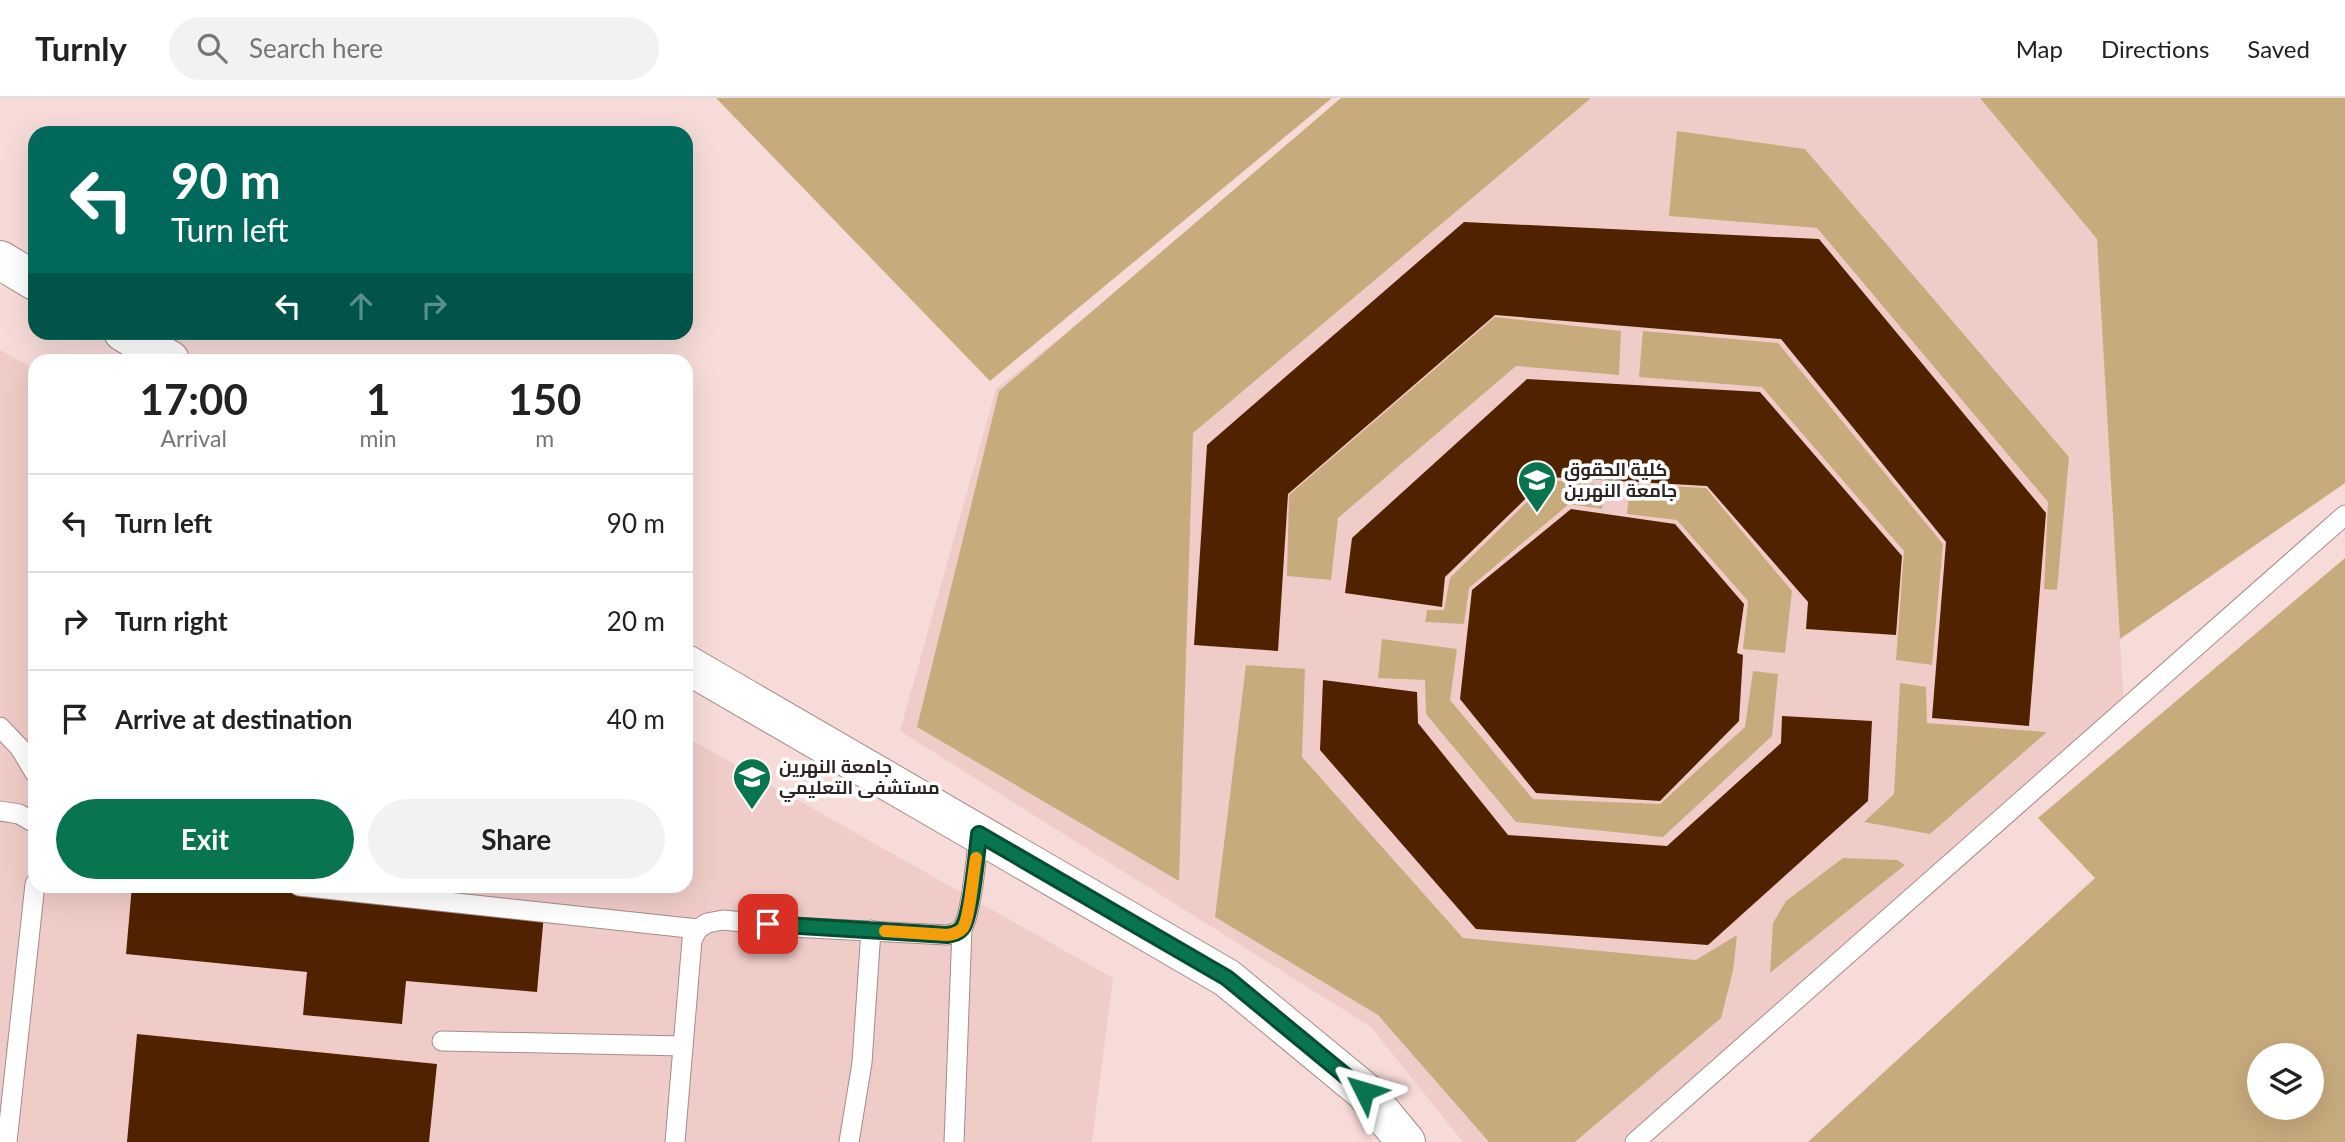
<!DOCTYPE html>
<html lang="en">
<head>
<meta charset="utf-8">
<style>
	body { margin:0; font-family:Lato,Cairo,sans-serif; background:#f2f2f2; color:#222; height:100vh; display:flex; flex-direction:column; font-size:26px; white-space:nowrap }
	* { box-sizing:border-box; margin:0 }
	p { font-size:23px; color:#767676 }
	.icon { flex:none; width:38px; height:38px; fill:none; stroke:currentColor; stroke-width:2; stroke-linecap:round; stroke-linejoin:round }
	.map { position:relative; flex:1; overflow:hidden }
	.details { position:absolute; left:28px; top:256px; width:665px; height:539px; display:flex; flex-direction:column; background:#fff; border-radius:21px; box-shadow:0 7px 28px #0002 }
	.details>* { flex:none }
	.top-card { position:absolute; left:28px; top:28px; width:665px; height:214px; border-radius:21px; box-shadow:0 7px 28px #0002; background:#00695c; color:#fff; overflow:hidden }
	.controls { position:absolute; left:2247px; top:945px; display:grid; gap:14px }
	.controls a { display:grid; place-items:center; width:77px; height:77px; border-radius:50%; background:#fff; box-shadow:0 7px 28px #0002; font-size:35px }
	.pin { position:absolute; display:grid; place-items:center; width:60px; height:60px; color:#fff; margin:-30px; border-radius:14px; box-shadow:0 4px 10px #0006 }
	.me { position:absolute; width:77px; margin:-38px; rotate:310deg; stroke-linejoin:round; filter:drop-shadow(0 0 5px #0008) }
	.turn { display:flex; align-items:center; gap:24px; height:147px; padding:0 28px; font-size:32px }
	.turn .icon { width:91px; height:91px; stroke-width:2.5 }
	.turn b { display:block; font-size:49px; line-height:60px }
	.lanes { display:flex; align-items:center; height:66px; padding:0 28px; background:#0003; justify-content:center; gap:35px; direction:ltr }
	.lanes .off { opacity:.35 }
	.eta { display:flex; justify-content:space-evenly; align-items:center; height:119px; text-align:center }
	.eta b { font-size:42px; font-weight:700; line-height:49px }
	.cta { display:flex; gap:14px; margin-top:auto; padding:14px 28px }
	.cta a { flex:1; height:80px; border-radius:42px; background:#08754e; color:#fff; font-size:28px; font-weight:700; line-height:80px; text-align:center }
	.cta a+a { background:#f2f2f2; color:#222 }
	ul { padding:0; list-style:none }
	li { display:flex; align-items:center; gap:21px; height:98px; padding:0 28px; border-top:2px solid #e0e0e0 }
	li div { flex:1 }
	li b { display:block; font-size:26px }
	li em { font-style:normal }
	header { display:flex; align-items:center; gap:42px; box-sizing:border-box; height:98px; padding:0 35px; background:#fff; border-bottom:2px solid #e0e0e0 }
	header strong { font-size:33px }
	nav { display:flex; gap:38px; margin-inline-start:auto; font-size:24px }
	.search { width:490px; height:63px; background:#f2f2f2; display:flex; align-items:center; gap:18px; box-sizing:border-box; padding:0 24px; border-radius:38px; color:#767676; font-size:26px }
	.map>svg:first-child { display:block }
	.built { fill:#f0ccc8 }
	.green { fill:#c8ab7d; fill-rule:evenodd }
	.building { fill:#512200 }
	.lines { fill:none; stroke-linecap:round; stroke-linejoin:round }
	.service-casing { stroke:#a58b89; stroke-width:21 }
	.minor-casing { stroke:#a58b89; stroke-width:40 }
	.service { stroke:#fff; stroke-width:19 }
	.minor { stroke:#fff; stroke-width:38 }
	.route-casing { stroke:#054c33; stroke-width:18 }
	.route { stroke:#08754e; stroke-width:12 }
	.slow { stroke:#f59e0b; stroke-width:12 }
	.labels { text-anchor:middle; stroke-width:7; stroke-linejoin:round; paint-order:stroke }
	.poi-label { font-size:18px; font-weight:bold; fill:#2e2423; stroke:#fff; text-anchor:start }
</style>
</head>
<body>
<header>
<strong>Turnly</strong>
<div class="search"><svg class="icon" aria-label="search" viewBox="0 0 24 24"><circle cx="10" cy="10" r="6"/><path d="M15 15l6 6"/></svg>Search here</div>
<nav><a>Map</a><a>Directions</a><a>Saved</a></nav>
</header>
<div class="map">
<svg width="2345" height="1044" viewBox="0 0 2345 1044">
	<rect width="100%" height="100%" fill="#f7dbd8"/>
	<g class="built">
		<path d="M1357 0H2090L2124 612 1635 1044H1463L1371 929 900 633 996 291Z"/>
		<path d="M0 252 35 271V788H686V639L1113 880 1092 1044H0Z"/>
	</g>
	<g class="green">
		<path d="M716 0H1332L990 283Z"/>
		<path d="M1341 0H1591L1193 335 1179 783 917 629 999 293Z"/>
		<path d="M1980 0H2345V385L2120 541 2097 141Z"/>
		<path d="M1677 33 1805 51 2069 359 2057 492 2044 491 2048 404 1817 130 1669 118Z"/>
		<path d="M1495 219 1621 233 1619 277 1516 268 1338 420 1331 482 1287 478 1289 397Z"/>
		<path d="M1643 233 1778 245 1943 446 1932 567 1896 562 1904 453 1762 289 1639 279Z"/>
		<path d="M1549 382 1606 387 1602 411 1569 406 1469 490 1464 526 1425 524 1427 512H1444L1450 480Z"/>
		<path d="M1630 386 1706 390 1792 493 1785 555 1743 551 1748 503 1677 422 1627 416Z"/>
		<path d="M2345 460V1044H1808L2095 780 2038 720ZM2259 957H2312V1010H2259Z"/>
		<path d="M1382 541 1457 551 1450 602 1533 701 1660 706 1745 629 1753 573 1778 576 1772 638 1663 739 1516 724 1426 616 1425 582 1378 580Z"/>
		<path d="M1246 567 1305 571 1302 659 1463 840 1696 862 1737 837 1733 873 1721 920 1575 1044H1489L1378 917 1215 819Z"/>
		<path d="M1900 585 1926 589 1927 625 2047 634 1930 736 1864 724 1894 696Z"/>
		<path d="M1843 760 1897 762 1905 767 1770 875 1773 825 1786 803Z"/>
	</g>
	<g class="building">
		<path d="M1464 124 1819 141 2046 415 2029 628 1932 620 1946 444 1781 241 1495 217 1288 396 1278 553 1194 547 1207 347Z"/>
		<path d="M1527 281 1760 294 1902 458 1896 537 1806 531 1808 504 1707 388 1548 379 1445 479 1442 509 1345 495 1352 440Z"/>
		<path d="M1571 411 1675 426 1744 506 1737 555 1743 557 1739 623 1660 703 1536 695 1460 601 1472 492Z"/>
		<path d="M1323 582 1417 594 1418 625 1508 737 1667 748 1781 645 1782 618 1872 623 1868 703 1708 847 1476 831 1320 652Z"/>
		<path d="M132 788H235L544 816 537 894 406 883 402 926 303 917 307 874 126 856Z"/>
		<path d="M137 936 437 966 429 1044H127Z"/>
	</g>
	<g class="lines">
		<defs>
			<g id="service">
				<path d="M0 629 20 650 35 675"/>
				<path d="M0 713 19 716 35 725"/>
				<path d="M299 788 698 831"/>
				<path d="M442 943 683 948"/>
				<path d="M7 1044 35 786"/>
				<path d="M675 1044 692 842 698 831 707 825 723 822 791 829 947 837C953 836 958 835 962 830 971 819 977 754 979 736"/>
				<path d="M849 1044 862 965 871 832"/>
				<path d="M954 1044 962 831"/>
				<path d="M1635 1044 2345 417"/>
			</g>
			<g id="minor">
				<path d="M0 162 35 183"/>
				<path d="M123 234 170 262"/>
				<path d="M686 566 1227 880 1364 993 1406 1044"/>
			</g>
		</defs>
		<use href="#service" class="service-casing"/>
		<use href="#minor" class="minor-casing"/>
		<use href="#service" class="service"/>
		<use href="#minor" class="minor"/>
	</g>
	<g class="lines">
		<defs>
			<path id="route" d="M768 826 947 837C953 836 958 835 962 830 971 819 977 754 979 736L1227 880 1364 993"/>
		</defs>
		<use href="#route" class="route-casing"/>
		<use href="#route" class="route"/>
		<path class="slow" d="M885 833 947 837C953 836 959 835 963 830 970 819 973 775 976 760"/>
	</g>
	<defs>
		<symbol id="university-pin" viewBox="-11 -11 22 30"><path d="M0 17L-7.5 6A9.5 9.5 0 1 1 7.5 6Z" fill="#08754e" stroke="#fff"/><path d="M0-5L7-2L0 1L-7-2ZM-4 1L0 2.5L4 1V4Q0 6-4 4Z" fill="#fff"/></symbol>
	</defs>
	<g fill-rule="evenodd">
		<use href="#university-pin" x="1515" y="360" width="44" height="60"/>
		<use href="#university-pin" x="730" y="657" width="44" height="60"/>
	</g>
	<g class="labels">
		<g class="poi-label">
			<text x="1564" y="378">كلية الحقوق<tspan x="1564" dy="21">جامعة النهرين</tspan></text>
			<text x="779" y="675">جامعة النهرين<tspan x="779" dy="21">مستشفى التعليمي</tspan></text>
		</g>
	</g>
</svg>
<div class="controls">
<a><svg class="icon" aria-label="layers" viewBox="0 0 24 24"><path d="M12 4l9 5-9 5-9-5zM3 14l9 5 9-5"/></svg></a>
</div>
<div class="pin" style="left:768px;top:826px;background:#d93025"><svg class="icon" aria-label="arrive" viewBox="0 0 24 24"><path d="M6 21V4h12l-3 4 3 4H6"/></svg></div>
<svg class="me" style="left:1364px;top:993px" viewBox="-20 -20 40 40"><path d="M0-17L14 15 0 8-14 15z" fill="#08754e" stroke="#fff" stroke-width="4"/></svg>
<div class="top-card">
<div class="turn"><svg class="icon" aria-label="left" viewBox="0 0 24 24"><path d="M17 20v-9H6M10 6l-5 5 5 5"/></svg><div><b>90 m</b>Turn left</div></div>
<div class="lanes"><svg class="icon" aria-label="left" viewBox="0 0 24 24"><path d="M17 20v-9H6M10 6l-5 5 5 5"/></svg><svg class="icon off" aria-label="ahead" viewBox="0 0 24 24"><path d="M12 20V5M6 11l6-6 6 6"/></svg><svg class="icon off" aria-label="right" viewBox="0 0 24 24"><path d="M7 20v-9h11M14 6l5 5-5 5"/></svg></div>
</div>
<section class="details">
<div class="eta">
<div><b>17:00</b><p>Arrival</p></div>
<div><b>1</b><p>min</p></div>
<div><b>150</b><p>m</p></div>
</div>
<ul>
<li><svg class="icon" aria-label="left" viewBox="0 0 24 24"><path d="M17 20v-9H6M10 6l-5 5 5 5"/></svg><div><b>Turn left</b></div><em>90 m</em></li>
<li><svg class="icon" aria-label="right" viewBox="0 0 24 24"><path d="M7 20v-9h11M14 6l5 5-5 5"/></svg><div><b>Turn right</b></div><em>20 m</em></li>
<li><svg class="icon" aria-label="arrive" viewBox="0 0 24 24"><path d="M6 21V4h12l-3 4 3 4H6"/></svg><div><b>Arrive at destination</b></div><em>40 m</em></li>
</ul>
<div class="cta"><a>Exit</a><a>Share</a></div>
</section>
</div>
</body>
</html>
